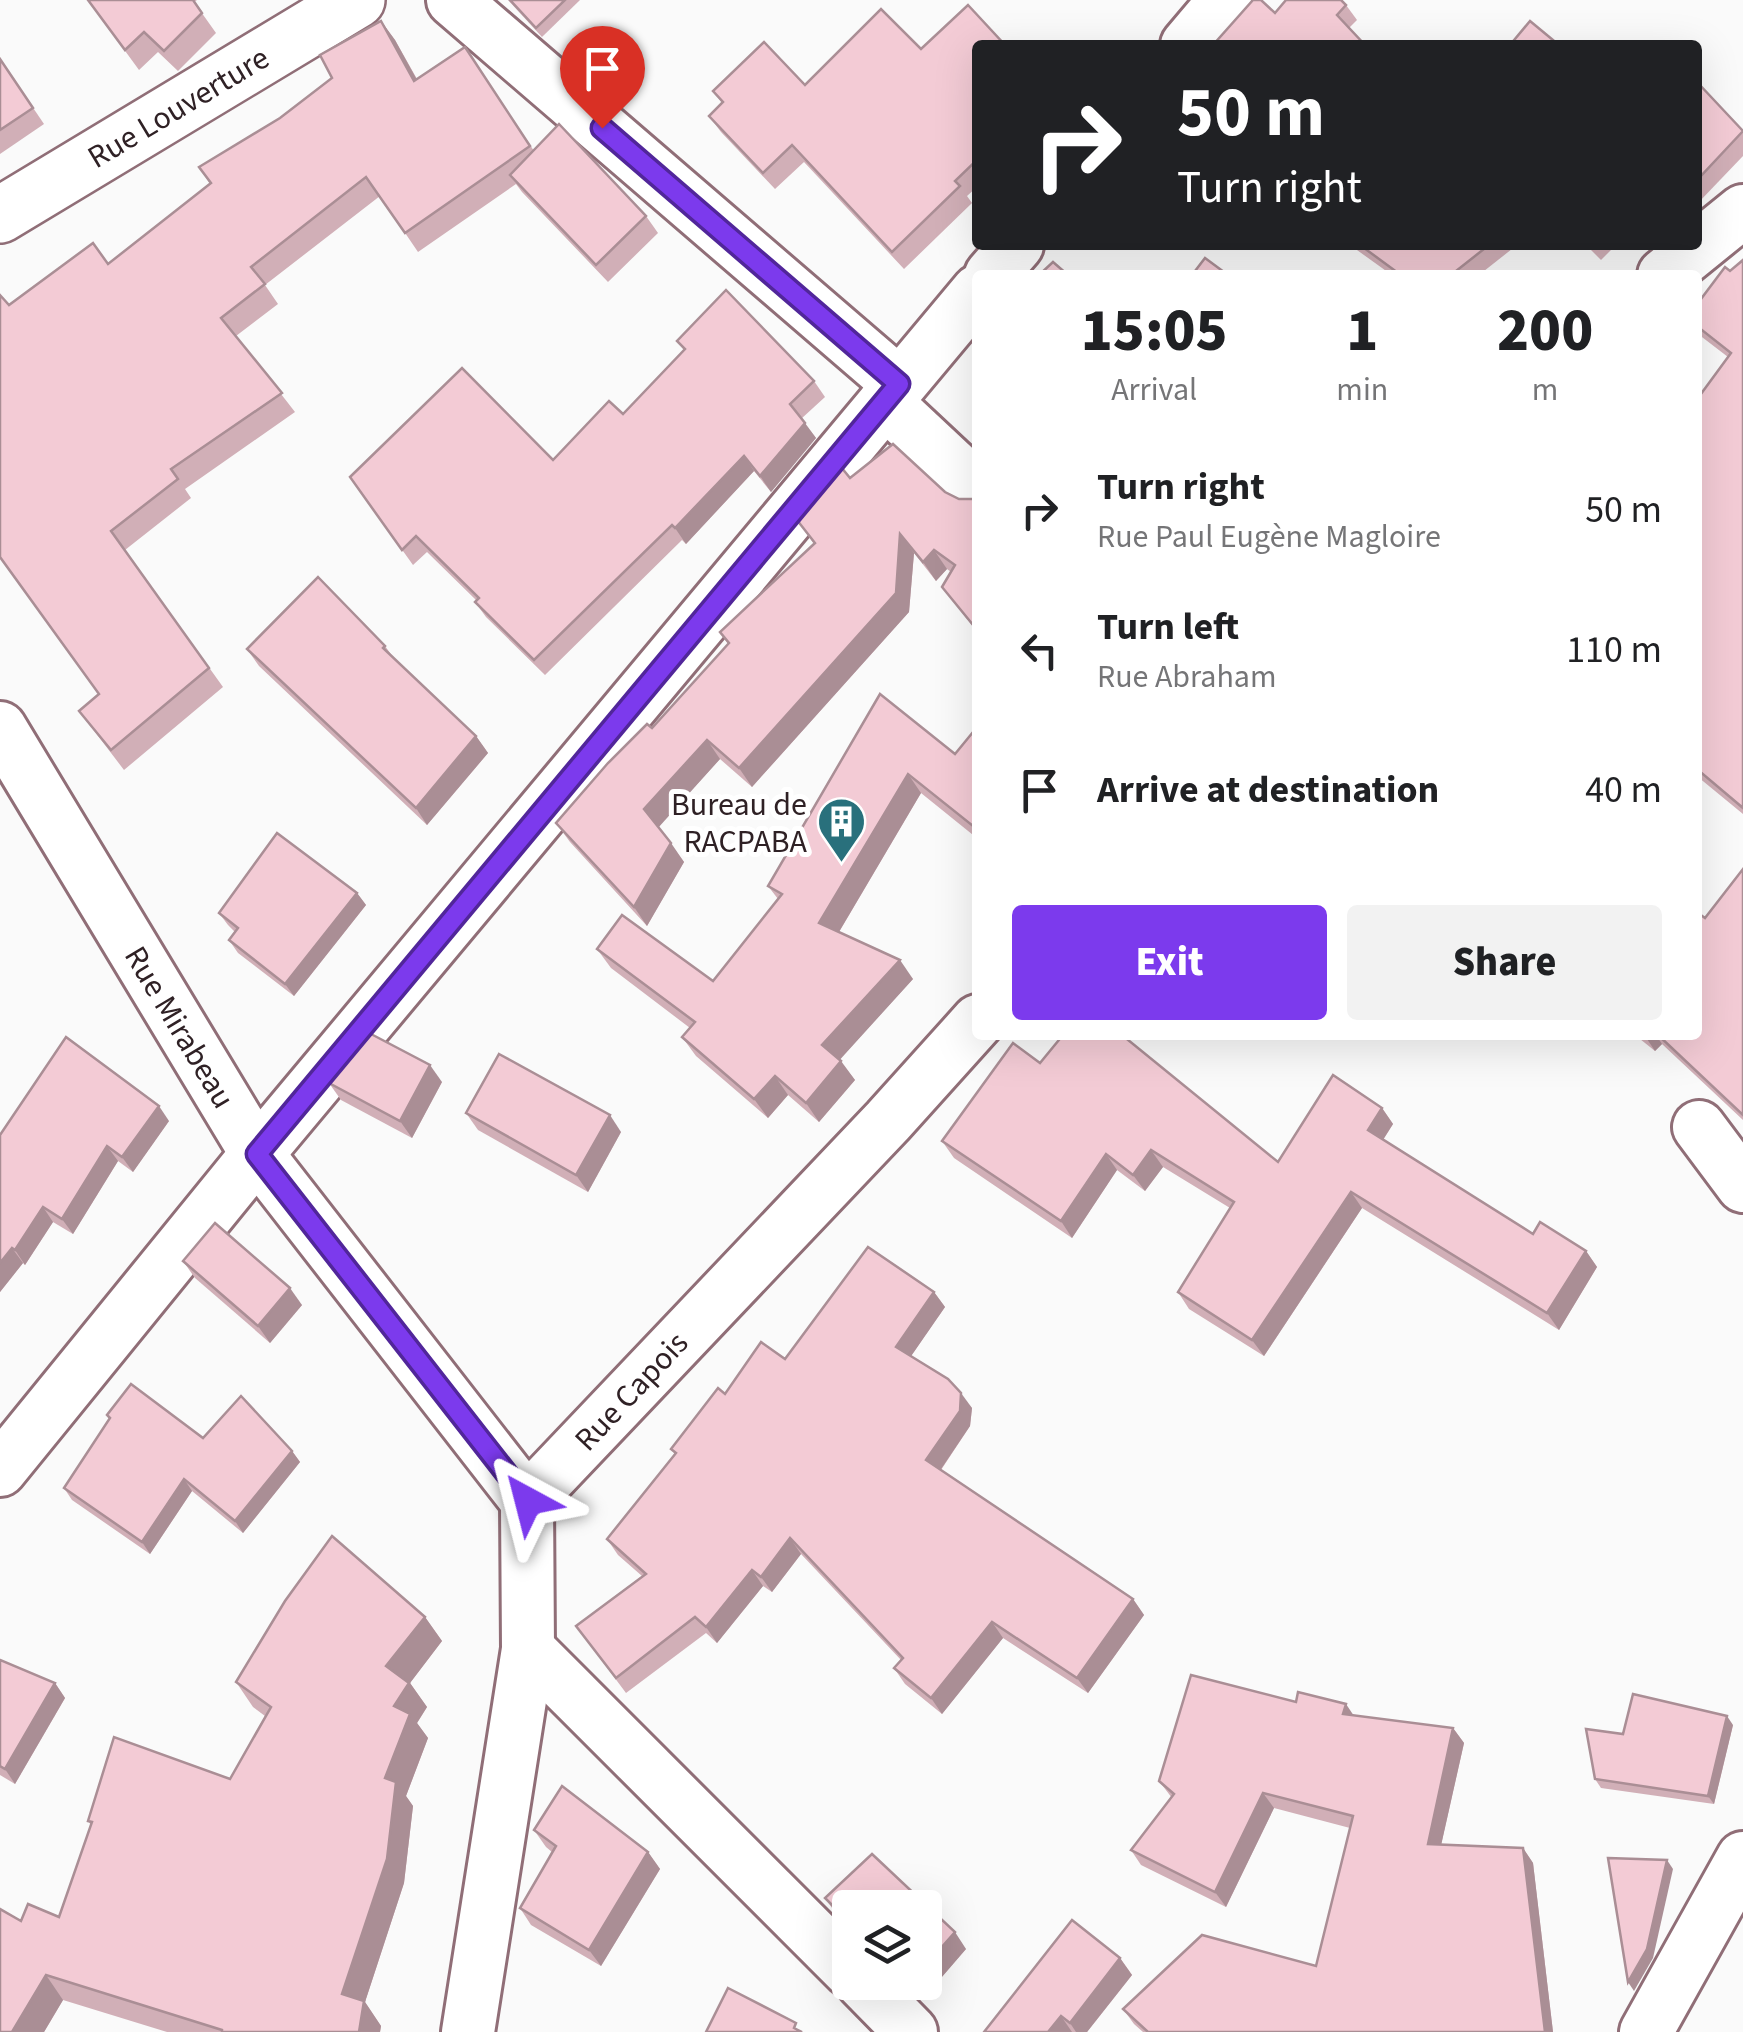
<!DOCTYPE html>
<html lang="en">
<head>
<meta charset="utf-8">
<style>
	body { margin:0; font-family:"Source Sans 3",sans-serif; background:#f2f2f2; color:#202124; height:100vh; display:flex; flex-direction:column; font-size:38px; white-space:nowrap }
	* { box-sizing:border-box; margin:0 }
	p { font-size:32px; color:#757577 }
	.icon { flex:none; width:55px; height:55px; fill:none; stroke:currentColor; stroke-width:2; stroke-linecap:round; stroke-linejoin:round }
	.map { position:relative; flex:1; overflow:hidden }
	.panel { position:absolute; left:972px; top:270px; width:730px; height:770px; display:flex; flex-direction:column; background:#fff; border-radius:10px; box-shadow:0 10px 40px #0002 }
	.panel>* { flex:none }
	.banner { position:absolute; left:972px; top:40px; width:730px; height:210px; border-radius:10px; box-shadow:0 10px 40px #0002; background:#202124; color:#fff; overflow:hidden }
	.buttons { position:absolute; left:832px; top:1890px; display:grid; gap:20px }
	.buttons a { display:grid; place-items:center; width:110px; height:110px; border-radius:10px; background:#fff; box-shadow:0 10px 40px #0002; font-size:50px }
	.pin { position:absolute; display:grid; place-items:center; width:85px; height:85px; color:#fff; margin:-102px -42px; border-radius:50% 50% 50% 0; rotate:-45deg; box-shadow:0 0 10px #0007 }
	.pin .icon { rotate:45deg }
	.me { position:absolute; width:110px; margin:-55px; rotate:322deg; stroke-linejoin:round; filter:drop-shadow(0 0 8px #0008) }
	.turn { display:flex; align-items:center; gap:35px; height:210px; padding:0 40px; font-size:45px }
	.turn .icon { width:130px; height:130px; stroke-width:2.5 }
	.turn b { display:block; font-size:70px; line-height:85px }
	.eta { display:flex; justify-content:space-evenly; align-items:center; height:170px; text-align:center }
	.eta b { font-size:60px; font-weight:800; line-height:70px }
	.cta { display:flex; gap:20px; margin-top:auto; padding:20px 40px }
	.cta a { flex:1; height:115px; border-radius:10px; background:#7c3aed; color:#fff; font-size:40px; font-weight:800; line-height:115px; text-align:center }
	.cta a+a { background:#f2f2f2; color:#202124 }
	ul { padding:0; list-style:none }
	li { display:flex; align-items:center; gap:30px; height:140px; padding:0 40px }
	li div { flex:1 }
	li b { display:block; font-size:38px }
	li em { font-style:normal }
	.map>svg:first-child { display:block }
	.lines { fill:none; stroke-linecap:round; stroke-linejoin:round }
	.minor-casing { stroke:#906e77; stroke-width:58 }
	.secondary-casing { stroke:#906e77; stroke-width:60 }
	.minor { stroke:#fff; stroke-width:52 }
	.secondary { stroke:#fff; stroke-width:55 }
	.wall { fill:#d1afb7 }
	.shaded-wall { fill:#aa8e95 }
	.building { fill:#f3cbd5; stroke:#aa8e95; stroke-width:2.5 }
	.route-casing { stroke:#51269a; stroke-width:25 }
	.route { stroke:#7c3aed; stroke-width:18 }
	.labels { text-anchor:middle; stroke-width:10; stroke-linejoin:round; paint-order:stroke }
	.street-label { font-size:32px; fill:#2f2125; stroke:#fff }
	.poi-label { font-size:32px; fill:#2f2125; stroke:#fff; text-anchor:end }
</style>
</head>
<body>
<div class="map">
<svg width="1743" height="2032" viewBox="0 0 1743 2032">
	<rect width="100%" height="100%" fill="#fafafa"/>
	<g class="lines">
		<defs>
			<g id="minor">
				<path d="M453 0 899 384"/>
				<path d="M1187 45 1225 0"/>
				<path d="M991 275 1017 245"/>
				<path d="M1664 275 1743 211"/>
				<path d="M885 402 978 489"/>
				<path d="M0 728 257 1154 527 1501"/>
				<path d="M1699 1127 1743 1186"/>
				<path d="M0 1470 257 1154 978 291"/>
				<path d="M528 1649 850 1971"/>
				<path d="M862 1982 911 2032"/>
				<path d="M468 2032 528 1649 527 1501 888 1121 978 1021"/>
				<path d="M1646 2032 1743 1858"/>
			</g>
			<path id="secondary" d="M0 215 357 0"/>
		</defs>
		<use href="#minor" class="minor-casing"/>
		<use href="#secondary" class="secondary-casing"/>
		<use href="#minor" class="minor"/>
		<use href="#secondary" class="secondary"/>
	</g>
	<g class="wall">
		<path d="M88 0H197L194 2 216 33 178 71 158 52 139 70Z"/>
		<path d="M508 0H580L542 37Z"/>
		<path d="M1346 5 1357 20 1349 28 1275 13Z"/>
		<path d="M381 21 395 40 417 79 465 47 534 151 646 216 658 233 608 282 522 192 516 184 418 252 380 196 265 285 278 304 236 336 295 412 185 489 191 498 125 550 223 687 124 770 79 711 98 694 9 305 108 264 210 184 199 167 280 118 332 78Z"/>
		<path d="M978 45V186L967 196 972 203 904 269 804 162 775 189 721 132 709 116 722 103 713 91 805 85 921 49Z"/>
		<path d="M0 59 44 124 0 154Z"/>
		<path d="M1698 83 1743 131V156L1698 203Z"/>
		<path d="M1350 245H1517L1479 275H1387L1389 273Z"/>
		<path d="M1586 245H1616L1601 260Z"/>
		<path d="M1743 260V814L1698 777V398L1728 357 1698 334V303Z"/>
		<path d="M677 341 814 381 825 397 801 419 816 438 771 492 754 471 686 544 682 540 545 675 486 617 475 602 476 600 427 552 413 565 350 477 553 460 623 414 684 350Z"/>
		<path d="M850 478 945 492 959 499H972L978 496V633L942 587 951 572 947 569 936 581 914 553 909 612 752 787 720 759 658 827 684 862 647 926 570 842 556 823 652 728 728 644 720 632 814 544 797 520Z"/>
		<path d="M385 646 393 657 476 736 488 753 427 825 259 666 247 649Z"/>
		<path d="M880 694 955 754 978 726V839L921 793 839 932 913 979 839 1060 855 1080 819 1122 788 1095 768 1118 696 1056 682 1037 690 1028 611 968 597 949 713 981 778 899 768 886Z"/>
		<path d="M1743 869V1120L1662 1044 1655 1051 1635 1035H1698L1705 918Z"/>
		<path d="M357 893 366 905 294 996 238 953 229 940 235 932 228 925 219 913Z"/>
		<path d="M1040 1063 1278 1162 1382 1108 1393 1124 1383 1140 1533 1234 1586 1251 1597 1267 1559 1330 1362 1208 1264 1356 1189 1309 1178 1292 1230 1208 1163 1167 1145 1191 1117 1170 1072 1238 954 1158 942 1141Z"/>
		<path d="M442 1082 412 1138 341 1100 329 1083Z"/>
		<path d="M466 1113 621 1132 588 1192 478 1130Z"/>
		<path d="M169 1121 133 1172 118 1161 73 1234 53 1222 25 1265 23 1263 0 1292V1135Z"/>
		<path d="M183 1261 302 1305 270 1343 195 1278Z"/>
		<path d="M934 1292 945 1307 911 1356 972 1408 970 1426 941 1470 1133 1599 1144 1615 1088 1693 1003 1638 942 1714 905 1684 894 1668 901 1660 801 1554 772 1592 763 1586 717 1643 706 1633 626 1693 576 1626 642 1576 618 1555 607 1539 675 1454 671 1449 725 1394 785 1359Z"/>
		<path d="M107 1415 203 1438 292 1451 300 1462 243 1533 192 1491 150 1554 72 1500 64 1488 109 1419Z"/>
		<path d="M425 1617 442 1641 410 1683 427 1707 417 1723 428 1738 406 1796 413 1806 404 1883 365 2002 381 2026 380 2032H167L63 2000 44 2032H0L21 1921 59 1917 91 1825 88 1821 230 1779 265 1716 253 1707 236 1682Z"/>
		<path d="M0 1660 55 1683 65 1698 15 1784 0 1775Z"/>
		<path d="M1296 1702 1354 1715 1453 1728 1464 1743 1441 1845 1523 1848 1533 1863 1553 2032H1143L1134 2024 1123 2009 1316 1966 1350 1828 1274 1808 1226 1907 1141 1865 1131 1850 1172 1798 1159 1781Z"/>
		<path d="M1733 1725 1714 1804 1601 1788 1595 1779 1623 1734Z"/>
		<path d="M534 1830 648 1852 660 1869 601 1966 531 1925 520 1908 552 1852 546 1847Z"/>
		<path d="M825 1898 966 1949 922 2000 904 1982H925L850 1908V1929L837 1915Z"/>
		<path d="M1120 1958 1132 1975 1087 2032H984Z"/>
	</g>
	<g class="shaded-wall">
		<path d="M381 21 395 40 428 100 414 81Z"/>
		<path d="M805 423 816 438 771 492 760 476Z"/>
		<path d="M744 456 754 471 686 544 675 528Z"/>
		<path d="M900 534 914 553 909 612 752 787 739 768Z"/>
		<path d="M934 550 947 569 936 581 923 562Z"/>
		<path d="M476 736 488 753 427 825 416 808Z"/>
		<path d="M707 740 720 759 658 828 644 809Z"/>
		<path d="M908 774 921 793 833 942 819 923Z"/>
		<path d="M671 843 684 862 647 926 634 907Z"/>
		<path d="M357 893 366 905 294 996 285 984Z"/>
		<path d="M900 960 913 979 836 1064 822 1045Z"/>
		<path d="M1646 1035H1656L1662 1044 1655 1051 1645 1036Z"/>
		<path d="M841 1061 855 1080 819 1122 806 1103Z"/>
		<path d="M430 1065 442 1082 412 1138 400 1121Z"/>
		<path d="M775 1076 788 1095 768 1118 754 1099Z"/>
		<path d="M159 1106 169 1121 133 1172 122 1157Z"/>
		<path d="M1382 1108 1393 1124 1379 1146 1368 1130Z"/>
		<path d="M610 1115 621 1132 588 1192 576 1175Z"/>
		<path d="M107 1146 118 1161 73 1234 62 1219Z"/>
		<path d="M1151 1150 1163 1167 1145 1191 1133 1175Z"/>
		<path d="M1106 1154 1117 1170 1072 1238 1061 1221Z"/>
		<path d="M1351 1192 1362 1208 1264 1356 1252 1340Z"/>
		<path d="M43 1207 53 1222 25 1265 15 1250Z"/>
		<path d="M12 1248 23 1263 0 1292V1263Z"/>
		<path d="M1586 1251 1597 1267 1559 1330 1547 1313Z"/>
		<path d="M290 1288 302 1305 270 1343 258 1326Z"/>
		<path d="M934 1292 945 1307 907 1362 896 1347Z"/>
		<path d="M961 1393 972 1408 970 1426 937 1475 926 1460Z"/>
		<path d="M292 1451 300 1462 243 1533 235 1521Z"/>
		<path d="M184 1479 192 1491 150 1554 142 1542Z"/>
		<path d="M790 1538 801 1554 772 1592 761 1577Z"/>
		<path d="M752 1570 763 1586 717 1643 706 1627Z"/>
		<path d="M1133 1599 1144 1615 1088 1693 1077 1678Z"/>
		<path d="M425 1617 442 1641 410 1683 427 1707 417 1723 428 1738 406 1796 413 1806 404 1883 365 2002 381 2026 380 2032H359L342 1994 385 1778 394 1706 386 1666Z"/>
		<path d="M992 1622 1003 1638 942 1714 931 1698Z"/>
		<path d="M55 1683 65 1698 15 1784 5 1769Z"/>
		<path d="M1346 1704 1356 1719 1343 1714Z"/>
		<path d="M1727 1716 1733 1725 1714 1804 1708 1796Z"/>
		<path d="M1453 1728 1464 1743 1438 1859 1428 1844Z"/>
		<path d="M1263 1793 1274 1808 1226 1907 1215 1892Z"/>
		<path d="M1523 1848 1533 1863 1553 2032H1545Z"/>
		<path d="M648 1852 660 1869 601 1966 589 1950Z"/>
		<path d="M1667 1860 1673 1869 1653 1958 1634 1991 1628 1982Z"/>
		<path d="M955 1932 966 1949 922 2000 910 1983 925 1982V1966Z"/>
		<path d="M1120 1958 1132 1975 1087 2032H1076L1070 2023Z"/>
		<path d="M46 1975 63 2000 44 2032H12Z"/>
		<path d="M1061 2016 1072 2032H1048Z"/>
	</g>
	<g class="building">
		<path d="M88 0H193L202 13 164 51 144 32 125 50Z"/>
		<path d="M510 0H565L536 28Z"/>
		<path d="M1253 0H1261L1275 13 1286 0H1341L1346 5 1337 15 1365 45H1213Z"/>
		<path d="M968 5 1005 45H978V159L955 181 960 186 892 252 792 145 763 173 709 116 723 102 713 91 764 42 805 85 881 9 921 49Z"/>
		<path d="M381 21 414 81 465 47 530 146 405 233 366 177 251 267 265 284 221 318 282 393 171 469 178 479 111 531 209 668 111 750 79 711 99 694 0 557V295L9 305 93 243 108 264 211 183 199 167 280 118 332 78 320 55Z"/>
		<path d="M1530 21 1559 45H1510Z"/>
		<path d="M0 59 33 108 0 130Z"/>
		<path d="M1698 83 1743 131 1698 179Z"/>
		<path d="M559 124 646 216 596 265 510 175Z"/>
		<path d="M1360 245H1489L1451 275H1387L1394 270Z"/>
		<path d="M1205 258 1228 275H1192Z"/>
		<path d="M1743 260V808L1698 770V398L1731 353 1698 327V303L1725 267 1730 271Z"/>
		<path d="M1053 262 1068 275H1039Z"/>
		<path d="M726 290 814 381 790 404 805 423 760 476 744 456 675 528 672 525 534 660 475 602 479 598 416 536 402 550 350 477 462 368 553 460 609 401 623 414 685 349 677 341Z"/>
		<path d="M893 444 945 492 959 499H972L978 496V631L942 587 955 565 934 550 923 562 900 534 896 593 739 768 707 740 644 809 671 843 634 907 556 823 608 763 647 724 652 728 729 643 720 632 815 543 797 520 841 467 850 478Z"/>
		<path d="M318 577 385 646 383 648 476 736 416 808 247 649Z"/>
		<path d="M880 694 955 754 978 726V830L908 774 819 923 900 960 822 1045 841 1061 806 1103 775 1076 754 1099 682 1037 695 1022 597 949 622 915 713 981 782 894 768 886Z"/>
		<path d="M277 833 357 893 285 984 229 940 238 928 219 913Z"/>
		<path d="M1743 869V1115L1658 1035H1698V913L1705 918Z"/>
		<path d="M371 1034 430 1065 400 1121 329 1083Z"/>
		<path d="M1063 1035H1122L1278 1162 1333 1075 1382 1108 1368 1130 1533 1234 1540 1222 1586 1251 1547 1313 1351 1192 1252 1340 1178 1292 1234 1202 1151 1150 1133 1175 1106 1154 1061 1221 942 1141 1013 1043 1040 1063Z"/>
		<path d="M66 1037 159 1106 122 1157 107 1146 62 1219 43 1207 15 1250 12 1248 0 1263V1135Z"/>
		<path d="M499 1054 610 1115 576 1175 466 1113Z"/>
		<path d="M215 1223 290 1288 258 1326 183 1261Z"/>
		<path d="M868 1247 934 1292 896 1347 948 1379 961 1393 960 1411 926 1460 1133 1599 1077 1678 992 1622 931 1698 894 1668 903 1658 790 1538 761 1577 752 1570 706 1627 695 1617 616 1678 576 1626 646 1574 607 1539 676 1453 671 1449 718 1388 725 1394 761 1342 785 1359Z"/>
		<path d="M131 1384 203 1438 241 1396 292 1451 235 1521 184 1479 142 1542 64 1488 110 1418 107 1415Z"/>
		<path d="M332 1536 425 1617 386 1666 409 1683 394 1706 410 1714 385 1778 396 1782 387 1859 342 1994 364 2001 359 2032H222V2030L46 1975 12 2032H0V1909L21 1921 28 1904 59 1917 92 1822 88 1821 114 1737 230 1779 271 1707 236 1682 285 1601Z"/>
		<path d="M0 1660 55 1683 5 1769 0 1766Z"/>
		<path d="M1191 1675 1296 1702 1298 1692 1346 1704 1343 1714 1453 1728 1428 1844 1523 1848 1545 2032H1148L1123 2009 1202 1935 1316 1966 1353 1816 1263 1793 1215 1892 1131 1850 1174 1794 1159 1781Z"/>
		<path d="M1633 1694 1727 1716 1708 1796 1595 1779 1586 1729 1623 1734Z"/>
		<path d="M562 1786 648 1852 589 1950 520 1908 556 1846 534 1830Z"/>
		<path d="M872 1854 955 1932 925 1966V1908H850V1923L825 1898Z"/>
		<path d="M1608 1858 1667 1860 1647 1949 1628 1982Z"/>
		<path d="M1072 1920 1120 1958 1070 2023 1061 2016 1048 2032H984Z"/>
		<path d="M728 1988 796 2023 794 2028 802 2032H706Z"/>
	</g>
	<g class="lines">
		<defs>
			<path id="route" d="M528 1501 257 1154 899 384 602 128"/>
		</defs>
		<use href="#route" class="route-casing"/>
		<use href="#route" class="route"/>
	</g>
	<defs>
		<symbol id="building-pin" viewBox="-11 -11 22 30"><path d="M0 17L-7.5 6A9.5 9.5 0 1 1 7.5 6Z" fill="#29707c" stroke="#fff"/><path d="M-4-6H4V6H1V3H-1V6H-4ZM-2.5-4.3h1.7v1.8h-1.7ZM.8-4.3h1.7v1.8H.8ZM-2.5-1h1.7V.8h-1.7ZM.8-1h1.7V.8H.8Z" fill="#fff"/></symbol>
	</defs>
	<g fill-rule="evenodd">
		<use href="#building-pin" x="814" y="794" width="55" height="75"/>
	</g>
	<g class="labels">
		<g class="street-label">
			<text transform="translate(178 107) rotate(-31)" y="11">Rue Louverture</text>
			<text transform="translate(180 1027) rotate(59)" y="11">Rue Mirabeau</text>
			<text transform="translate(631 1391) rotate(-47)" y="11">Rue Capois</text>
		</g>
		<g class="poi-label">
			<text x="807" y="815">Bureau de<tspan x="807" dy="37">RACPABA</tspan></text>
		</g>
	</g>
</svg>
<div class="buttons">
<a><svg class="icon" aria-label="layers" viewBox="0 0 24 24"><path d="M12 4l9 5-9 5-9-5zM3 14l9 5 9-5"/></svg></a>
</div>
<div class="pin" style="left:602px;top:128px;background:#d93025"><svg class="icon" aria-label="arrive" viewBox="0 0 24 24"><path d="M6 21V4h12l-3 4 3 4H6"/></svg></div>
<svg class="me" style="left:528px;top:1501px" viewBox="-20 -20 40 40"><path d="M0-17L14 15 0 8-14 15z" fill="#7c3aed" stroke="#fff" stroke-width="4"/></svg>
<div class="banner">
<div class="turn"><svg class="icon" aria-label="right" viewBox="0 0 24 24"><path d="M7 20v-9h11M14 6l5 5-5 5"/></svg><div><b>50 m</b>Turn right</div></div>
</div>
<section class="panel">
<div class="eta">
<div><b>15:05</b><p>Arrival</p></div>
<div><b>1</b><p>min</p></div>
<div><b>200</b><p>m</p></div>
</div>
<ul>
<li><svg class="icon" aria-label="right" viewBox="0 0 24 24"><path d="M7 20v-9h11M14 6l5 5-5 5"/></svg><div><b>Turn right</b><p>Rue Paul Eugène Magloire</p></div><em>50 m</em></li>
<li><svg class="icon" aria-label="left" viewBox="0 0 24 24"><path d="M17 20v-9H6M10 6l-5 5 5 5"/></svg><div><b>Turn left</b><p>Rue Abraham</p></div><em>110 m</em></li>
<li><svg class="icon" aria-label="arrive" viewBox="0 0 24 24"><path d="M6 21V4h12l-3 4 3 4H6"/></svg><div><b>Arrive at destination</b></div><em>40 m</em></li>
</ul>
<div class="cta"><a>Exit</a><a>Share</a></div>
</section>
</div>
</body>
</html>
